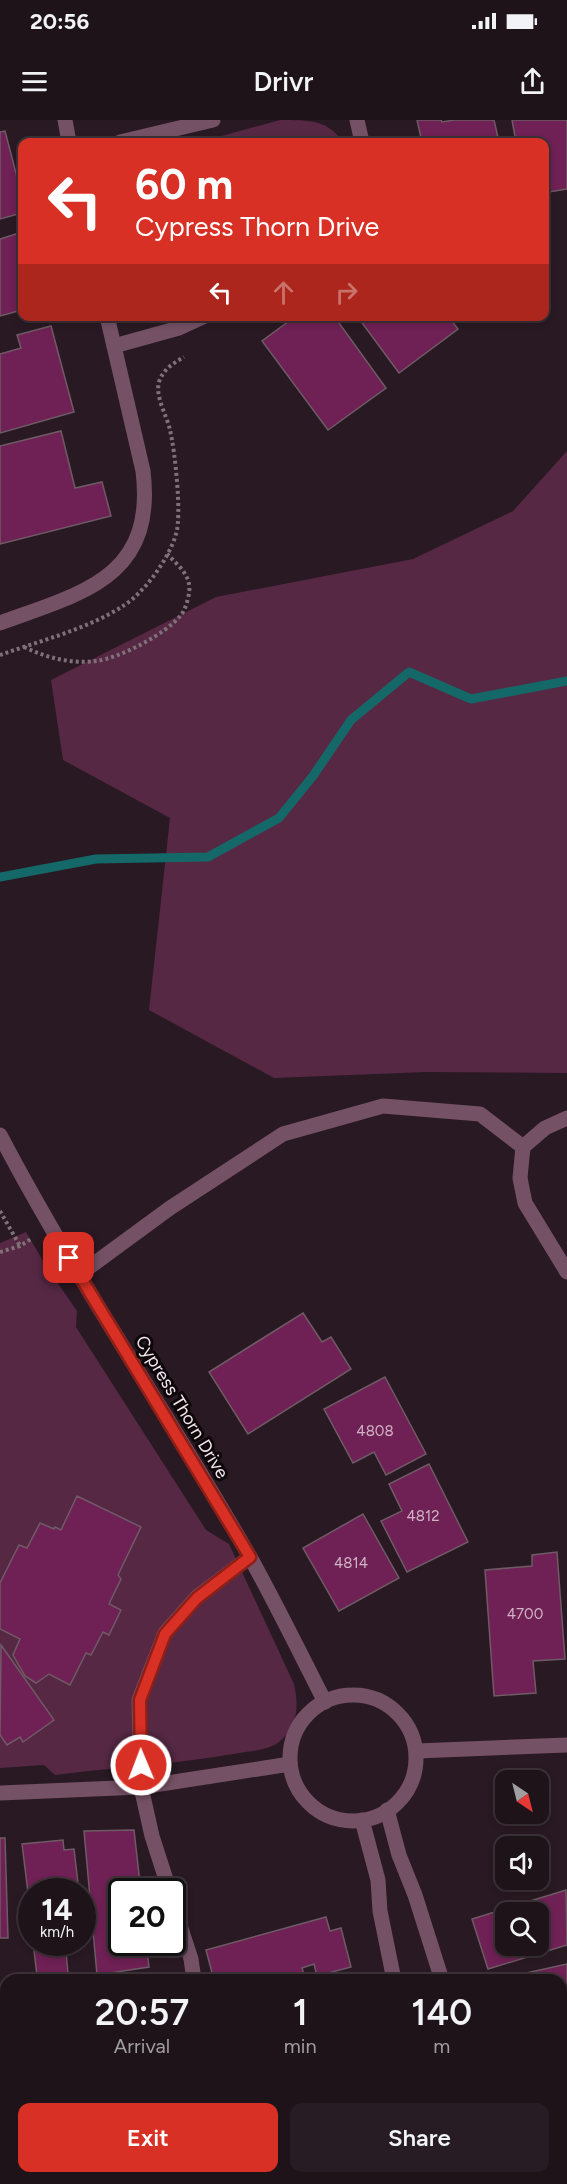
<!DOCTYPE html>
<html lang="en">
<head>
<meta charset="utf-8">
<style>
	body { margin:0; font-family:Figtree,sans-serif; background:#271c23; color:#f1f3f6; height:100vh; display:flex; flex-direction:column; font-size:22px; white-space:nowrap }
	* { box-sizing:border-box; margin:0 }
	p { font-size:20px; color:#a19ea2 }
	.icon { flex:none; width:33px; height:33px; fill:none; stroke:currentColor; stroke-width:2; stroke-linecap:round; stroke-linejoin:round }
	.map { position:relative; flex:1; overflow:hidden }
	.side { position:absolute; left:0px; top:1854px; width:567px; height:210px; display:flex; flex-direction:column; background:#1f131a; border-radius:18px 18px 0 0; box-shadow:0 3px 9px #0003,0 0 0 2px #3c3239 }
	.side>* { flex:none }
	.banner { position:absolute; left:18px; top:18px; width:531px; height:183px; border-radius:12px; box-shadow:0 3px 9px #0003,0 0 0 2px #3c3239; background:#d93025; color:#fff; overflow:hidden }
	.needle { width:39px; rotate:145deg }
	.buttons { position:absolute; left:495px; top:1650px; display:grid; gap:12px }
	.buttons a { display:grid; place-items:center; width:54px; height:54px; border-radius:12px; background:#1f131a; box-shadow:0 3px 9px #0003,0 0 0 2px #3c3239; font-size:30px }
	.speed { position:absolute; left:18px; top:1758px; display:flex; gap:12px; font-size:30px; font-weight:700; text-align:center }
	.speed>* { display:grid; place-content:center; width:78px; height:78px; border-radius:50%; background:#1f131a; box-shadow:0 3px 9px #0003,0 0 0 2px #3c3239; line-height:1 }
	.speed small { font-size:15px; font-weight:400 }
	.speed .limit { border:3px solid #111; border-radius:9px; background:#fff; color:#111 }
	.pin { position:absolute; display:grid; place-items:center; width:51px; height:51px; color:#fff; margin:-26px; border-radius:12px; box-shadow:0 3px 9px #0006 }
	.me { position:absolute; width:66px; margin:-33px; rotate:359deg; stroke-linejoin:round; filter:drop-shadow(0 0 4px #0008) }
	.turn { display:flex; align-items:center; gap:21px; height:126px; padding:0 18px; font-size:27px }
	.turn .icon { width:78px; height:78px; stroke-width:2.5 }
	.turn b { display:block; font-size:42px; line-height:51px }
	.lanes { display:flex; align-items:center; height:57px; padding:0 18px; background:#0003; justify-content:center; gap:30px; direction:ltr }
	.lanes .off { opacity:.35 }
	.eta { display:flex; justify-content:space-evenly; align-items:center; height:102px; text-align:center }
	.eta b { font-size:36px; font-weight:600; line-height:42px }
	.action { display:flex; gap:12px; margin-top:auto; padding:12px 18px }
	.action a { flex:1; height:69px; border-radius:12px; background:#d93025; color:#fff; font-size:24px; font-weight:600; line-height:69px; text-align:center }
	.action a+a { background:#271c23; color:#f1f3f6 }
	.status { display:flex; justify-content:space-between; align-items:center; height:42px; padding:0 30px; background:#1f131a; direction:ltr }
	.status svg { height:16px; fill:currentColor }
	header { display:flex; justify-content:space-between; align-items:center; height:78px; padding:0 18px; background:#1f131a; font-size:27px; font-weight:600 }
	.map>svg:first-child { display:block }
	.green { fill:#562844 }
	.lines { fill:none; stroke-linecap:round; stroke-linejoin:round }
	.stream { stroke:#146968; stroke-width:9 }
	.building { fill:#6f2054; stroke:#6e5b65; stroke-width:1.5; fill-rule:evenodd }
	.path { stroke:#7e7178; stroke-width:4; stroke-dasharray:3 3; stroke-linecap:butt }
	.lane { stroke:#755165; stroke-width:15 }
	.street { stroke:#755165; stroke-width:15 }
	.route-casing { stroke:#8d1f18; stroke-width:15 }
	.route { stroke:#d93025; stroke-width:10 }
	.labels { text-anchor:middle; stroke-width:6; stroke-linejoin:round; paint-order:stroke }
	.number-label { font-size:15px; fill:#d0b4c4 }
	.street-label { font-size:18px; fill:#f0e5ea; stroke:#0d070a }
</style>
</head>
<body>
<div class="status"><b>20:56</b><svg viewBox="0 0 49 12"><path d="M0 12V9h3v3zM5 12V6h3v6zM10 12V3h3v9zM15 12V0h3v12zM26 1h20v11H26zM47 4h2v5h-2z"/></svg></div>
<header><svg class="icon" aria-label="menu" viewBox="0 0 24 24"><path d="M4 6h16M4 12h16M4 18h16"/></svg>Drivr<svg class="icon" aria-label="share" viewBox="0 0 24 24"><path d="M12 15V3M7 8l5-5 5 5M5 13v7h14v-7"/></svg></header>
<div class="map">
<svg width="567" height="2064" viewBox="0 0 567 2064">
	<rect width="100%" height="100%" fill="#291922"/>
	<g class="green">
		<path d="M280 0C311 0 327 0 343 22H200Z"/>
		<path d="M567 331V953L426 952 274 958 149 890 170 698 63 640 51 560 216 477 413 439 513 391Z"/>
		<path d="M26 1112 46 1146 77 1191 76 1207 206 1410 229 1424 294 1564C299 1585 298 1607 279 1622 269 1630 251 1631 239 1633 178 1644 116 1647 55 1655L44 1645 0 1648V1123Z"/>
	</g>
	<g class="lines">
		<path class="stream" d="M0 757 96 739 208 737 279 698 313 656 351 600 409 552 471 579 567 561"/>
	</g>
	<g class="building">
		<path d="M417 0H441L442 2 454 0H494L499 22H422Z"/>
		<path d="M512 0H567V69L549 72 546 59H544V22H516Z"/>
		<path d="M5 11 22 76V93L0 99V12Z"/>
		<path d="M22 112V190L0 196V119Z"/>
		<path d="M296 196H334L386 268 328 310 262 221Z"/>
		<path d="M357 196H448L458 209 399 253Z"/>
		<path d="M51 206 74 292 0 313V234L21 228 17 215Z"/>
		<path d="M61 311 75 368 102 362 111 396 0 424V326Z"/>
		<path d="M303 1193 322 1222 331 1217 351 1249 248 1314 209 1252Z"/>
		<path d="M385 1257 426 1334 386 1355 374 1332 353 1343 324 1289Z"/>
		<path d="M429 1344 468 1422 407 1452 381 1401 402 1391 389 1364Z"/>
		<path d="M77 1376 141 1407 118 1455 121 1459 109 1484 121 1490 109 1515 103 1512 91 1535 86 1533 70 1565 49 1554 36 1563 25 1556 13 1535 20 1519 0 1509V1463L19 1425 27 1428 40 1403 54 1409 55 1407 61 1410Z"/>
		<path d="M363 1394 399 1458 339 1491 303 1428Z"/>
		<path d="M557 1432 565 1539 533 1541 536 1573 494 1576 485 1450 532 1446V1435Z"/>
		<path d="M1 1525 54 1600 23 1622 20 1617 7 1625 0 1615Z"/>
		<path d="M134 1710 141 1772H122V1822H146L149 1847 97 1855 84 1711Z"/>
		<path d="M0 1718H5L8 1818H0Z"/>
		<path d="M63 1720 64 1730 74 1729 79 1772H32V1805L22 1724Z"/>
		<path d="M566 1770 567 1825 488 1849 472 1799ZM506 1792H538V1826H506Z"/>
		<path d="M326 1797 330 1811 341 1808 351 1847 317 1856 314 1844 302 1848 305 1859 300 1860H214L206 1830Z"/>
		<path d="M33 1822H65L68 1853 37 1856Z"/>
		<path d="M567 1844V1896L561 1897V1860H504L503 1858Z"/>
		<path d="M6 1898V2034H0V1899Z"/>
		<path d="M567 1909V1967L561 1968V1910Z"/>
	</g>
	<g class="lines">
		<g class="path">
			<path d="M24 527C47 538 71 544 96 541 120 538 166 514 181 495 186 489 191 471 189 464 187 452 175 442 167 434"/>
			<path d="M0 535C39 521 88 509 123 486 144 473 169 439 176 414 182 395 175 331 170 310 167 296 155 277 159 262 163 249 174 243 184 237"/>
			<path d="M0 1091 20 1126"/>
			<path d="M0 1132 20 1126 31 1119"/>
		</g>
		<g class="lane">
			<path d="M80 1154 170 1088 283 1014 383 986 480 994 523 1027"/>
			<path d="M170 1772 152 1716 141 1667 139 1580 165 1513 197 1477 250 1437"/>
			<path d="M172 1781 191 1839 194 1860"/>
			<path d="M0 1878 6 1877"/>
		</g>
		<g class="street">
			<path d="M65 0 69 22"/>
			<path d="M357 0 362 22"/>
			<path d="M120 22 213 0"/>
			<path d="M114 226 179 208 205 196"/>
			<path d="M0 503C82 473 156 458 143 351L107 196"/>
			<path d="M567 998 545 1008 523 1027 520 1058 525 1083 567 1152"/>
			<path d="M0 1015C76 1160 169 1295 250 1437 276 1484 300 1533 325 1582"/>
			<circle cx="353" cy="1638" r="63"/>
			<path d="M417 1631 567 1625"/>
			<path d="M0 1673 141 1667 290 1644"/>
			<path d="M387 1690 399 1735 415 1775 442 1860"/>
			<path d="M362 1700 378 1760 380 1791 394 1860"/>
			<path d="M561 2024H567"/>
			<path d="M466 2058 467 2064"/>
			<path d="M231 2064 276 2058"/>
		</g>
	</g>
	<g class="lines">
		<defs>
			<path id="route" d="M69 1138 250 1437 197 1478 165 1514 140 1580 141 1645"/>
		</defs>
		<use href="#route" class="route-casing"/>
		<use href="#route" class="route"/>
	</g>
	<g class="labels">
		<g class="number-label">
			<text x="375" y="1316">4808</text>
			<text x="423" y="1401">4812</text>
			<text x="351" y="1448">4814</text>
			<text x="525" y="1499">4700</text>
		</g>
		<g class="street-label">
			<text transform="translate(182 1287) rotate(59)" y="6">Cypress Thorn Drive</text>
		</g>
	</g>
</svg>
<div class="buttons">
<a><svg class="needle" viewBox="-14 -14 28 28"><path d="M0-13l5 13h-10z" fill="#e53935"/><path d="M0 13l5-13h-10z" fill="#a19ea2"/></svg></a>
<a><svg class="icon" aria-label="sound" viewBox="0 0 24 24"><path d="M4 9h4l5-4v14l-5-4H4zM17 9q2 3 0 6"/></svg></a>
<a><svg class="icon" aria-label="search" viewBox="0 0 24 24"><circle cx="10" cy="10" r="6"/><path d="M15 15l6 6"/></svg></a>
</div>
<div class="speed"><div>14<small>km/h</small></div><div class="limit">20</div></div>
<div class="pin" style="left:69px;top:1138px;background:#d93025"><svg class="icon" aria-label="arrive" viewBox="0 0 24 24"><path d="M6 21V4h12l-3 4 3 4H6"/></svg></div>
<svg class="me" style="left:141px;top:1645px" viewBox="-20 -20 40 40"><circle r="17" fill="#d93025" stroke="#fff" stroke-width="3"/><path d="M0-11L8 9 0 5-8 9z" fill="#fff"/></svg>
<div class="banner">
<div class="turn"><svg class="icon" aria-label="left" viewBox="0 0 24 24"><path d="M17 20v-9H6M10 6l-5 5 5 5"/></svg><div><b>60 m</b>Cypress Thorn Drive</div></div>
<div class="lanes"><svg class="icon" aria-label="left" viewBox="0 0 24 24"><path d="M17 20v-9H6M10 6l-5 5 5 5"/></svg><svg class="icon off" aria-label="ahead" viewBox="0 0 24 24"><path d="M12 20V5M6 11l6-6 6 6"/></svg><svg class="icon off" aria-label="right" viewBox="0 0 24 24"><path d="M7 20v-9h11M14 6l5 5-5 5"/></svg></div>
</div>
<section class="side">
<div class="eta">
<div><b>20:57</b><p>Arrival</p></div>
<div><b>1</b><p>min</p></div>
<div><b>140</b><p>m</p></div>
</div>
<div class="action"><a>Exit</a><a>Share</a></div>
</section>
</div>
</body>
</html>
